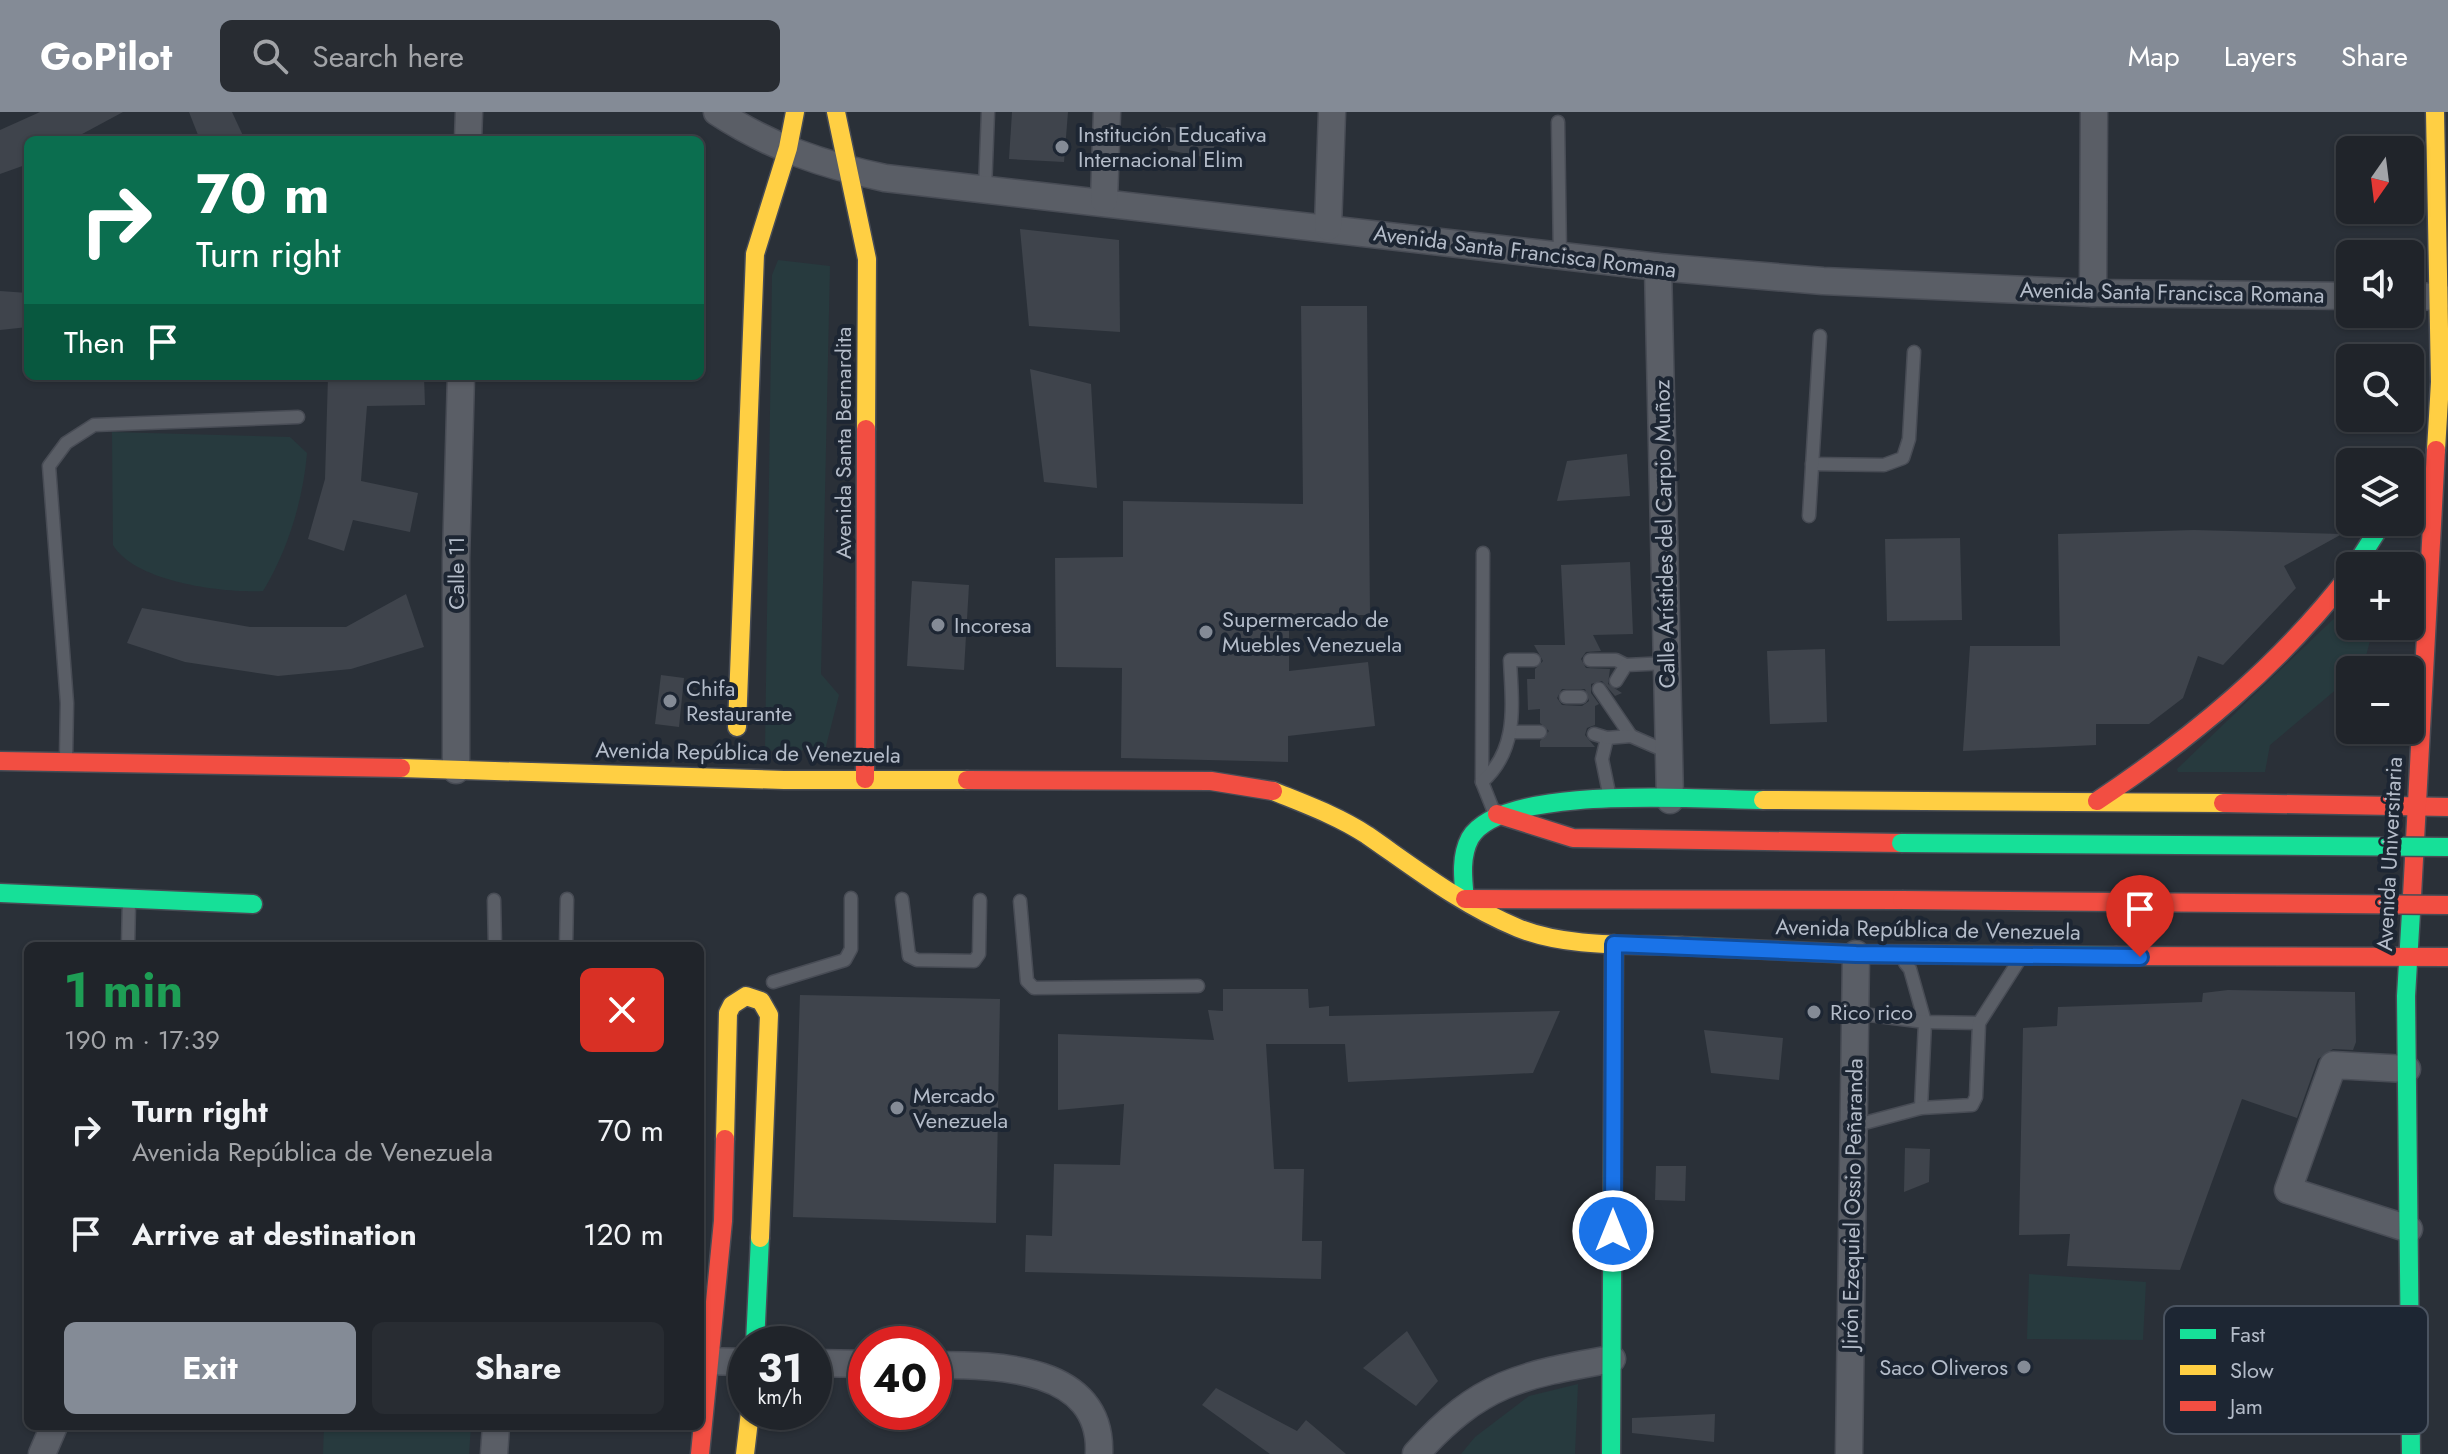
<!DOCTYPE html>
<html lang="en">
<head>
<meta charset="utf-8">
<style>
	body { margin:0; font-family:Jost,sans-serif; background:#282c32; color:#f1f3f6; height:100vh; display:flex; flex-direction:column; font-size:30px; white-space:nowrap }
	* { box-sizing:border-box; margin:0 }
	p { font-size:26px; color:#a2a4a8 }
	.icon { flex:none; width:44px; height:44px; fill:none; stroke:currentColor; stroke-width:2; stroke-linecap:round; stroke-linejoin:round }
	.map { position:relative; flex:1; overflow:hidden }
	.panel { position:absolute; left:24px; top:830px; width:680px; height:488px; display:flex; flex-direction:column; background:#20242a; border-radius:12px; box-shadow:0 2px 6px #0004,0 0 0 2px #3d4147 }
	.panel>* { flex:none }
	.top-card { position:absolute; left:24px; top:24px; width:680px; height:244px; border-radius:12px; box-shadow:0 2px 6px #0004,0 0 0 2px #3d4147; background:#0b6e4f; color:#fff; overflow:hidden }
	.needle { width:52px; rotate:194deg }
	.fabs { position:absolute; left:2336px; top:24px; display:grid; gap:16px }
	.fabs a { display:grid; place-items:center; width:88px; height:88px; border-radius:12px; background:#20242a; box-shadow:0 2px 6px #0004,0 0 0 2px #3d4147; font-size:40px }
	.speed { position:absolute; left:728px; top:1214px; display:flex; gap:16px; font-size:40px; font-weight:700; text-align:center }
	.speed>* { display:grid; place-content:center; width:104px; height:104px; border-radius:50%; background:#20242a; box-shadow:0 2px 6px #0004,0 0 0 2px #3d4147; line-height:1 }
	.speed small { font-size:20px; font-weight:400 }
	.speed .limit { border:12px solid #d22; background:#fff; color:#111 }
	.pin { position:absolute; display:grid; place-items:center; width:68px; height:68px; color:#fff; margin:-82px -34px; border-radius:50% 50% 50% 0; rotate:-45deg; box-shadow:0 0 8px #0007 }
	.pin .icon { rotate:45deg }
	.me { position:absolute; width:88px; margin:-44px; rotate:0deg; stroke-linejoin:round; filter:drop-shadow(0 0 6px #0008) }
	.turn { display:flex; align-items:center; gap:28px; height:168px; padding:0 40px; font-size:36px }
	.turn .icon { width:104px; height:104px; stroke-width:2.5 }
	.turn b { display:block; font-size:56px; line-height:68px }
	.then { display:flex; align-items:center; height:76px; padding:0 40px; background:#0003; gap:16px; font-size:30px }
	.round { display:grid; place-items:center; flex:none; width:84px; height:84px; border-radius:12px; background:#282c32 }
	.headline { display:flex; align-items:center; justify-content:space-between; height:136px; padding:0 40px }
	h1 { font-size:48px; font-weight:700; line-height:60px; color:#1e9e55 }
	.cta { display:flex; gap:16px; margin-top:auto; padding:16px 40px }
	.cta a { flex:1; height:92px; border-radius:12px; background:#848b96; color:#fff; font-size:32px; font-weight:700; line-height:92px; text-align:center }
	.cta a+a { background:#282c32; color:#f1f3f6 }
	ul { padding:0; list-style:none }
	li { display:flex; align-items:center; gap:24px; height:104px; padding:0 40px }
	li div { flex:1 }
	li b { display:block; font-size:30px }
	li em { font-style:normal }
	header { display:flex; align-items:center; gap:48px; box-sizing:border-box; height:112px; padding:0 40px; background:#848b96; color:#fff }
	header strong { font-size:38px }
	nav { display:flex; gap:44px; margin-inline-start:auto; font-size:28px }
	.search { width:560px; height:72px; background:#282c32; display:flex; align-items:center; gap:20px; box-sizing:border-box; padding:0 28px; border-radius:12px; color:#a2a4a8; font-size:30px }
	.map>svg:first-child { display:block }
	.green { fill:#273a3e }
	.building { fill:#3f444c; fill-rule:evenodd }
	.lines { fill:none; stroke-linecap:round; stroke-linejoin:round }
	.lane-casing { stroke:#484c55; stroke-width:15 }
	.street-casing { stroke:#484c55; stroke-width:29 }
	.fast-casing { stroke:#484c55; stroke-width:21 }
	.slow-casing { stroke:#484c55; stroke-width:21 }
	.jam-casing { stroke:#484c55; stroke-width:21 }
	.lane { stroke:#5a5e66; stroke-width:12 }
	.street { stroke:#5a5e66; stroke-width:26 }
	.fast { stroke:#16e098; stroke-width:18 }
	.slow { stroke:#ffcf43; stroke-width:18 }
	.jam { stroke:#f24e42; stroke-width:18 }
	.fast-bridge-casing { stroke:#484c55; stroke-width:21; stroke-linecap:butt }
	.jam-bridge-casing { stroke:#484c55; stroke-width:21; stroke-linecap:butt }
	.fast-bridge { stroke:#16e098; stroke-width:18 }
	.jam-bridge { stroke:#f24e42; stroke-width:18 }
	.route-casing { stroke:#114b97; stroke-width:20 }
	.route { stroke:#1a73e8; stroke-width:14 }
	.poi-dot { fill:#848b96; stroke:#1d2633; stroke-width:3 }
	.labels { text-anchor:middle; stroke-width:8; stroke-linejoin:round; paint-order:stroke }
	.poi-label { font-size:22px; fill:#b4bcc9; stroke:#1d2633; text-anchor:start }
	.street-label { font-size:22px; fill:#b4bcc9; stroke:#1d2633 }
	.key { fill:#1d2633; stroke:#4a5360; stroke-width:2 }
	.key-label { font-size:22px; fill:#b4bcc9 }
</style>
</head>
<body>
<header>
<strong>GoPilot</strong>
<div class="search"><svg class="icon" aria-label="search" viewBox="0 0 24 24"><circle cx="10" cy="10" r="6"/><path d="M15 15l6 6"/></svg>Search here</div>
<nav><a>Map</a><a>Layers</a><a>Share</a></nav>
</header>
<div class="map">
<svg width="2448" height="1342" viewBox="0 0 2448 1342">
	<rect width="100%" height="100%" fill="#2a3038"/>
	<g class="green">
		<path d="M778 148 830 154 821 562 839 583 825 638 765 639 772 163Z"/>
		<path d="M112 320 290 325 307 341C303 388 288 438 263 479 222 481 135 470 113 433Z"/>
		<path d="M2350 491V514H2374L2363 555 2350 558V566L2270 633 2265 660H2178L2177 657Z"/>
		<path d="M2029 1162 2146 1170 2143 1228 2027 1227Z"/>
		<path d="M1578 1272 1575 1342H1461L1475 1325 1529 1284Z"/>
		<path d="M324 1314H471L469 1342H323Z"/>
	</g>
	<g class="building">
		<path d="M40 0H123L71 28H28V52L0 62V18Z"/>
		<path d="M189 0H232L245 28H200Z"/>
		<path d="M1012 0H1068L1064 50 1009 47Z"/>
		<path d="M1166 15 1216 18 1213 47 1168 38Z"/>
		<path d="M1020 117 1119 128 1120 220 1029 214Z"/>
		<path d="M0 179 28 181V215L0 218Z"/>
		<path d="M1301 194H1367L1370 503H1289V559L1368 550 1375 614 1288 624V650L1121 646 1122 556 1056 555 1055 446 1123 445V389L1303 392Z"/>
		<path d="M1030 257 1091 272 1097 376 1044 370Z"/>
		<path d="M328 264H424L425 293 367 294 361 369 418 381 410 420 353 408 344 439 308 427 325 367Z"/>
		<path d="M1627 342 1630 384 1557 389 1567 349Z"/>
		<path d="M2194 418 2342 422 2284 454 2296 476 2223 553 2198 544 2183 586 2149 612H2096V633L1963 639 1970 534H2060L2058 422Z"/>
		<path d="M1960 426 1962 508 1887 509 1885 427Z"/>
		<path d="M1630 450 1633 522 1593 523 1601 539 1586 540 1581 547 1586 556 1610 557 1608 572 1622 581 1615 584 1602 569 1591 572V581L1599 592 1595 594V613L1587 616 1585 623 1595 635H1540V629L1549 619 1540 611V597L1528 598 1527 567H1535V557L1543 549 1534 533H1565L1561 453ZM1562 577H1585L1589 589 1582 594 1562 593 1557 586Z"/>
		<path d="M912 469 969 473 964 558 907 554Z"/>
		<path d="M406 482 424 535 351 557 278 564 185 550 127 531 142 496 250 515H346Z"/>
		<path d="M1825 537 1827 610 1770 612 1767 539Z"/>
		<path d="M661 563 684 566 679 615 655 612Z"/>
		<path d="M1223 877H1308L1309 896 1329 894V904L1560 899 1533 961 1348 970 1345 932H1266L1274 1057H1304L1302 1129H1322L1321 1167 1025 1160 1026 1123 1052 1124 1054 1052 1120 1053 1124 992 1058 998V922L1214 928 1208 898 1223 899Z"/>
		<path d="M2228 878 2355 880 2356 930 2353 938 2333 937 2318 947 2297 1006 2242 987 2180 1158 2067 1154 2070 1122 2019 1123 2023 916 2057 914 2058 895 2202 890 2203 881Z"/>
		<path d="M800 883 1000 887 996 1111 793 1105Z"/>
		<path d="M1704 918 1783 926 1779 968 1711 961Z"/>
		<path d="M1905 1036 1930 1037 1929 1070 1904 1080Z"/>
		<path d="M1656 1054H1686L1685 1089 1655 1088Z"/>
		<path d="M1407 1219 1438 1269 1416 1294 1363 1256Z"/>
		<path d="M1216 1276 1297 1319 1306 1308 1346 1342H1270L1202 1293Z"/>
		<path d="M1715 1302 1714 1330 1632 1321V1306Z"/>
	</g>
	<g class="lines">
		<defs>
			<g id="lane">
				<path d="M1558 10 1560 144"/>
				<path d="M985 77 988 0"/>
				<path d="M1812 352 1884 353 1903 346 1909 327 1914 240"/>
				<path d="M1809 404 1820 224"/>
				<path d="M1590 548H1616L1626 553"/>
				<path d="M1616 569 1626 553 1668 551"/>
				<path d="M1599 577 1631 624"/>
				<path d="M1566 585H1581"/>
				<path d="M1513 620H1540"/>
				<path d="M1594 622 1607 626 1602 647 1609 681"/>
				<path d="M1607 626 1631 624 1670 641"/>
				<path d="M66 645 67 591 49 354 66 331 94 313 298 305"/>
				<path d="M1482 670 1483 441"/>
				<path d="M1494 700 1482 670C1519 637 1512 593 1510 548H1534"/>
				<path d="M902 787 909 844 917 848 974 849 979 842 980 788"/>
				<path d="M494 788 495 834"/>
				<path d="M1020 789 1027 869 1034 876 1198 874"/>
				<path d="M128 834 129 790"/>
				<path d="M566 834 567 787"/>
				<path d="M1905 851 1910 857 1925 910 1979 911"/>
				<path d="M773 870 845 848 851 837V786"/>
				<path d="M1854 901 1925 910 1921 996"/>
				<path d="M1853 1014 1921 996 1972 993 1976 985 1979 911 2018 850"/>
			</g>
			<g id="street">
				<path d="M717 0C770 35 824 53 885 66L1658 155 1823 169 2093 181 2350 184"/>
				<path d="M468 28 469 0"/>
				<path d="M1104 88 1107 0"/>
				<path d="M1328 115 1332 0"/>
				<path d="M1658 155 1670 688"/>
				<path d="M2093 181 2094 0"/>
				<path d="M2410 184 2440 185"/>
				<path d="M456 658V447L461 264"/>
				<path d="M2407 957 2333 953 2288 1078 2409 1117"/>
				<path d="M700 1249 746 1250"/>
				<path d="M814 1251 866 1252"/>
				<path d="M934 1253C997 1253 1103 1254 1099 1342"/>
				<path d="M42 1342 54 1314"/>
				<path d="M494 1342 496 1314"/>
				<path d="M1416 1342C1480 1270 1522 1263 1612 1247"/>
				<path d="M1849 1342 1856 842"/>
			</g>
			<g id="fast">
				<path d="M2355 454 2383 410"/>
				<path d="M0 781 253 792"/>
				<path d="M1465 787C1463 767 1460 745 1470 726 1502 671 1703 688 1763 688"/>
				<path d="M1682 834 1856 842 2116 844"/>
				<path d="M755 1232 760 1126"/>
				<path d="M1611 1342 1614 832"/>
				<path d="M2411 1342 2406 884 2412 784"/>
			</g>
			<g id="slow">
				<path d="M836 0 867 147 866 317"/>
				<path d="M2435 0 2440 270 2436 338"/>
				<path d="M737 615 755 142 788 36 795 0"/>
				<path d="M401 656 784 668H967"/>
				<path d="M1273 679C1305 692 1338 704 1367 723 1416 757 1462 793 1518 816 1568 836 1629 832 1682 834"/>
				<path d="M1763 688 2223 691"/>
				<path d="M725 1027 728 901 732 893 746 884 761 889 769 903 760 1126"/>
				<path d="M745 1342 750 1300"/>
			</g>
			<g id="jam">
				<path d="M0 649 401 656"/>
				<path d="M865 667 866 317"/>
				<path d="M967 668 1211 669 1273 679"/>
				<path d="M2097 689C2193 625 2279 554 2350 462"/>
				<path d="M2223 691 2448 695"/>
				<path d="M1497 702 1573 726 1901 731"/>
				<path d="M2412 784 2436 338"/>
				<path d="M1465 787 1902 788"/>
				<path d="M2116 844 2448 845"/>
				<path d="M700 1342 723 1109 725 1027"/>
			</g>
		</defs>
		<use href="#lane" class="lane-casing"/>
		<use href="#street" class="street-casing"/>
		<use href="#fast" class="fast-casing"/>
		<use href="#slow" class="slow-casing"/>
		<use href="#jam" class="jam-casing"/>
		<use href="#lane" class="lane"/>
		<use href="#street" class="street"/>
		<use href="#fast" class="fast"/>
		<use href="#slow" class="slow"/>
		<use href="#jam" class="jam"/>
		<defs>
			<path id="fast-bridge" d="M1901 731 2448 735"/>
			<path id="jam-bridge" d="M1902 788 2448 793"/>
		</defs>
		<use href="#fast-bridge" class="fast-bridge-casing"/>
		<use href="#jam-bridge" class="jam-bridge-casing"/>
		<use href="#fast-bridge" class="fast-bridge"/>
		<use href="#jam-bridge" class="jam-bridge"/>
	</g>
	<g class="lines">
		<defs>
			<path id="route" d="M1613 1119 1614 832 1856 842 2140 845"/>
		</defs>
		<use href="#route" class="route-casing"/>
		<use href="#route" class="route"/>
	</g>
	<g class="poi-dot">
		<circle cx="1062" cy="35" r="8"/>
		<circle cx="938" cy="513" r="8"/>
		<circle cx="1206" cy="520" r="8"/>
		<circle cx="670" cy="589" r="8"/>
		<circle cx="1814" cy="900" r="8"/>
		<circle cx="897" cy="996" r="8"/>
		<circle cx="2024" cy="1255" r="8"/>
	</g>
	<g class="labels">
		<g class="poi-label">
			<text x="1078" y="30">Institución Educativa<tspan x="1078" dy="25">Internacional Elim</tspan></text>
			<text x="1222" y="515">Supermercado de<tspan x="1222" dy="25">Muebles Venezuela</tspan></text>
			<text x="954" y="521">Incoresa</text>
			<text x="686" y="584">Chifa<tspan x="686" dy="25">Restaurante</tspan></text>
			<text x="1830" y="908">Rico rico</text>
			<text x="913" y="991">Mercado<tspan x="913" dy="25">Venezuela</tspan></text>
			<text x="2008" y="1263" text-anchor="end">Saco Oliveros</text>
		</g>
		<g class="street-label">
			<text transform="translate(1525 139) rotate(7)" y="8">Avenida Santa Francisca Romana</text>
			<text transform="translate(2172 180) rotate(1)" y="8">Avenida Santa Francisca Romana</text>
			<text transform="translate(843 331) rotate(-90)" y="8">Avenida Santa Bernardita</text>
			<text transform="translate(1664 422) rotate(-91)" y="8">Calle Arístides del Carpio Muñoz</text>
			<text transform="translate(456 461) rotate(-90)" y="8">Calle 11</text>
			<text transform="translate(748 640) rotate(1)" y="8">Avenida República de Venezuela</text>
			<text transform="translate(2389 742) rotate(-87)" y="8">Avenida Universitaria</text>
			<text transform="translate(1928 817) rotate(1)" y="8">Avenida República de Venezuela</text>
			<text transform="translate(1852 1092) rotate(-89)" y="8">Jirón Ezequiel Ossio Peñaranda</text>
		</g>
	</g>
	<rect x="2164" y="1194" width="264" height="128" rx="12" class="key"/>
	<rect x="2180" y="1217" width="36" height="10" fill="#16e098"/>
	<rect x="2180" y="1253" width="36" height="10" fill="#ffcf43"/>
	<rect x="2180" y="1289" width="36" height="10" fill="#f24e42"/>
	<g class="key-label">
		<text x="2230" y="1230">Fast</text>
		<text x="2230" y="1266">Slow</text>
		<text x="2230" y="1302">Jam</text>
	</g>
</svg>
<div class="fabs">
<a><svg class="needle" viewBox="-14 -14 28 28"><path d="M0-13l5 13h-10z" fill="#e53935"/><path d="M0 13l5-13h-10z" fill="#a2a4a8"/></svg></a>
<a><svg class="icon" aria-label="sound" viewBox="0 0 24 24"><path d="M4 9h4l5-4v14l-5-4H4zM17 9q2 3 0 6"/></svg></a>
<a><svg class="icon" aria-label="search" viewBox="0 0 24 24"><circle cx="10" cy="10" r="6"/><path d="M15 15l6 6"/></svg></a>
<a><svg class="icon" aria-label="layers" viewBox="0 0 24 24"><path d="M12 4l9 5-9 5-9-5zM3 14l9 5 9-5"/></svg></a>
<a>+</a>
<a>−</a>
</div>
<div class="speed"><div>31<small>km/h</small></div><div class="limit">40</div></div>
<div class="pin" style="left:2140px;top:845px;background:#d93025"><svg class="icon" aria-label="arrive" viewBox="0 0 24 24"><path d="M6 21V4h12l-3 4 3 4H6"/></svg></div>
<svg class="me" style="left:1613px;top:1119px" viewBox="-20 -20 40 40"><circle r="17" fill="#1a73e8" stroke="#fff" stroke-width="3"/><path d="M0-11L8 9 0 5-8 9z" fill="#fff"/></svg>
<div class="top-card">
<div class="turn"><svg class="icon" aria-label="right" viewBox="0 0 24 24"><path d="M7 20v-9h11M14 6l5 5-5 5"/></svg><div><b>70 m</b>Turn right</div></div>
<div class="then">Then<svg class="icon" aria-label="arrive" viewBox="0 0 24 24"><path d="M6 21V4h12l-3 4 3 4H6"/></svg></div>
</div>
<section class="panel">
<div class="headline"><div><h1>1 min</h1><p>190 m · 17:39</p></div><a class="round" style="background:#d93025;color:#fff"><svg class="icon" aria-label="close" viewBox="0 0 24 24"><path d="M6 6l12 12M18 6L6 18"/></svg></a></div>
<ul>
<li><svg class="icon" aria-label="right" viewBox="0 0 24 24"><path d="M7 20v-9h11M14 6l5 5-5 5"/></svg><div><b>Turn right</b><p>Avenida República de Venezuela</p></div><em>70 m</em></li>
<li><svg class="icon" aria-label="arrive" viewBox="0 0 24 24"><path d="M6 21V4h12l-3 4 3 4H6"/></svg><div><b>Arrive at destination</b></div><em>120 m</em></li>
</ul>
<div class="cta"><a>Exit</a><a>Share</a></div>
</section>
</div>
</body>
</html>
